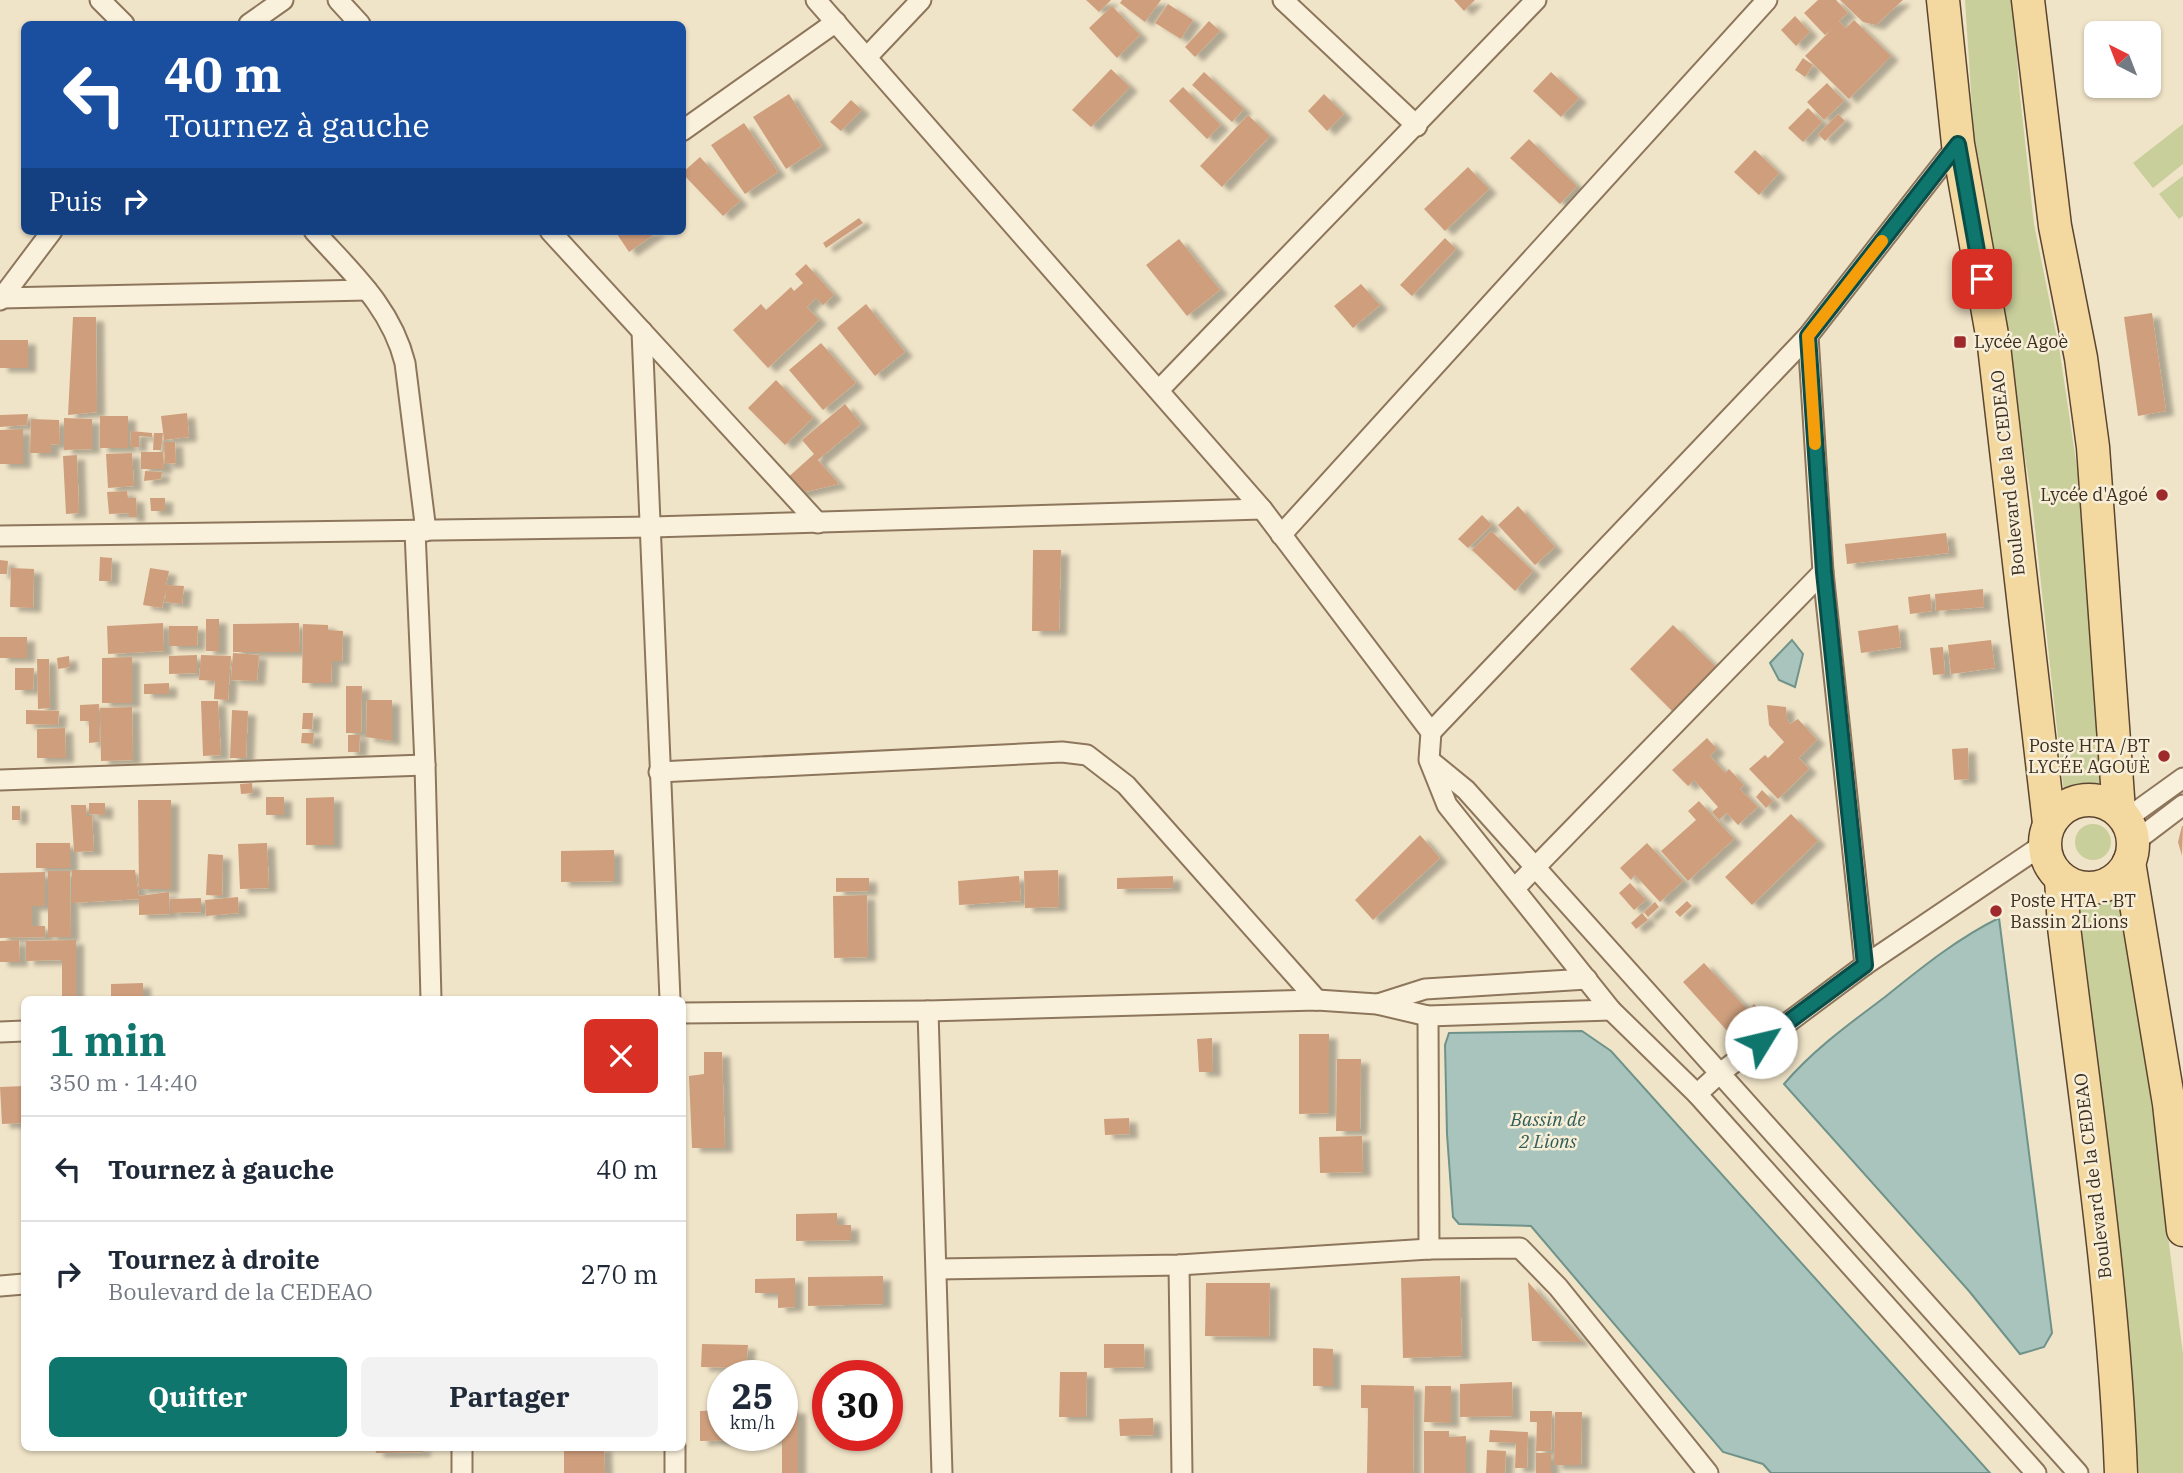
<!DOCTYPE html>
<html lang="fr">
<head>
<meta charset="utf-8">
<style>
	body { margin:0; font-family:"IBM Plex Serif",serif; background:#f2f2f3; color:#1f2937; height:100vh; display:flex; flex-direction:column; font-size:26px; white-space:nowrap }
	* { box-sizing:border-box; margin:0 }
	p { font-size:23px; color:#747a83 }
	.icon { flex:none; width:38px; height:38px; fill:none; stroke:currentColor; stroke-width:2; stroke-linecap:round; stroke-linejoin:round }
	.map { position:relative; flex:1; overflow:hidden }
	.details { position:absolute; left:21px; top:996px; width:665px; height:455px; display:flex; flex-direction:column; background:#fff; border-radius:10px; box-shadow:0 2px 5px #0004 }
	.details>* { flex:none }
	.banner { position:absolute; left:21px; top:21px; width:665px; height:214px; border-radius:10px; box-shadow:0 2px 5px #0004; background:#1a4fa0; color:#fff; overflow:hidden }
	.needle { width:46px; rotate:318deg }
	.tools { position:absolute; left:2084px; top:21px; display:grid; gap:14px }
	.tools a { display:grid; place-items:center; width:77px; height:77px; border-radius:10px; background:#fff; box-shadow:0 2px 5px #0004; font-size:35px }
	.speed { position:absolute; left:707px; top:1360px; display:flex; gap:14px; font-size:35px; font-weight:700; text-align:center }
	.speed>* { display:grid; place-content:center; width:91px; height:91px; border-radius:50%; background:#fff; box-shadow:0 2px 5px #0004; line-height:1 }
	.speed small { font-size:18px; font-weight:400 }
	.speed .limit { border:10px solid #d22; background:#fff; color:#111 }
	.pin { position:absolute; display:grid; place-items:center; width:60px; height:60px; color:#fff; margin:-30px; border-radius:14px; box-shadow:0 4px 10px #0006 }
	.me { position:absolute; width:77px; margin:-38px; rotate:54deg; stroke-linejoin:round; filter:drop-shadow(0 0 5px #0008) }
	.turn { display:flex; align-items:center; gap:24px; height:147px; padding:0 28px; font-size:32px }
	.turn .icon { width:91px; height:91px; stroke-width:2.5 }
	.turn b { display:block; font-size:49px; line-height:60px }
	.then { display:flex; align-items:center; height:66px; padding:0 28px; background:#0003; gap:14px; font-size:26px }
	.round { display:grid; place-items:center; flex:none; width:74px; height:74px; border-radius:10px; background:#f2f2f3 }
	.headline { display:flex; align-items:center; justify-content:space-between; height:119px; padding:0 28px }
	h1 { font-size:42px; font-weight:700; line-height:52px; color:#0f766e }
	.cta { display:flex; gap:14px; margin-top:auto; padding:14px 28px }
	.cta a { flex:1; height:80px; border-radius:10px; background:#0f766e; color:#fff; font-size:28px; font-weight:700; line-height:80px; text-align:center }
	.cta a+a { background:#f2f2f3; color:#1f2937 }
	ul { padding:0; list-style:none }
	li { display:flex; align-items:center; gap:21px; height:105px; padding:0 28px; border-top:2px solid #e0e1e3 }
	li div { flex:1 }
	li b { display:block; font-size:26px }
	li em { font-style:normal }
	.map>svg:first-child { display:block }
	.green { fill:#c9cf9b }
	.water { fill:#a9c4bc; stroke:#6f938a; stroke-width:2 }
	.building { fill:#cf9f7d; filter:url(#shadow) }
	.lines { fill:none; stroke-linecap:round; stroke-linejoin:round }
	.street-casing { stroke:#8d765c; stroke-width:23 }
	.primary-casing { stroke:#5b4430; stroke-width:35 }
	.street { stroke:#faf1dc; stroke-width:19 }
	.primary { stroke:#f3d9a0; stroke-width:32 }
	.route-casing { stroke:#0a4d48; stroke-width:18 }
	.route { stroke:#0f766e; stroke-width:12 }
	.slow { stroke:#f59e0b; stroke-width:12 }
	.poi-dot { fill:#9e2a2b; stroke:#f7eed8; stroke-width:2.5 }
	.labels { text-anchor:middle; stroke-width:5; stroke-linejoin:round; paint-order:stroke }
	.poi-label { font-size:18px; fill:#3d2e20; stroke:#f7eed8; text-anchor:start }
	.street-label { font-size:18px; fill:#3d2e20; stroke:#f7eed8 }
	.water-label { font-size:19px; font-style:italic; fill:#2f5d5a; stroke:#f7eed8 }
</style>
</head>
<body>
<div class="map">
<svg width="2183" height="1473" viewBox="0 0 2183 1473">
	<defs>
		<filter id="shadow"><feDropShadow dx="8" dy="4.5" stdDeviation="2" flood-color="#0004"/></filter>
	</defs>
	<rect width="100%" height="100%" fill="#f0e4c8"/>
	<g class="green">
		<path d="M1965 0H2013L2019 86 2034 224 2060 353 2083 509 2109 789 2064 793 2032 501 1974 137Z"/>
		<path d="M2183 124V164L2153 188 2133 163Z"/>
		<path d="M2183 176V216L2179 219 2159 194Z"/>
		<circle cx="2093" cy="842" r="18"/>
		<path d="M2112 894 2122 897 2133 960 2183 1354V1473H2139L2126 1312 2073 900Z"/>
	</g>
	<g class="water">
		<path d="M1792 640 1803 654 1795 687 1779 680 1770 663Z"/>
		<path d="M1999 918 2052 1333 2044 1347 2020 1354 1969 1291 1784 1084C1813 1050 1849 1024 1885 997 1921 968 1958 938 1999 918Z"/>
		<path d="M1582 1031 1611 1051 1990 1473H1771L1763 1464 1723 1452 1531 1226 1459 1224 1453 1217 1447 1134 1445 1045 1449 1033Z"/>
	</g>
	<g class="building">
		<path d="M1086 0H1111L1099 12Z"/>
		<path d="M1122 0H1161L1145 22 1120 3Z"/>
		<path d="M1454 0H1475L1464 11Z"/>
		<path d="M1818 0H1836L1848 13 1839 21 1846 28 1854 20 1891 56 1849 99 1805 56 1833 28 1825 35 1804 13Z"/>
		<path d="M1840 0H1903L1876 25 1863 22Z"/>
		<path d="M1168 4 1193 20 1181 39 1155 23Z"/>
		<path d="M1112 6 1140 35 1117 58 1089 28Z"/>
		<path d="M1795 16 1810 32 1796 46 1781 30Z"/>
		<path d="M1209 21 1220 31 1195 57 1185 47Z"/>
		<path d="M1803 58 1813 65 1805 77 1795 70Z"/>
		<path d="M1111 69 1130 87 1091 127 1072 110Z"/>
		<path d="M1204 72 1244 109 1232 122 1192 85Z"/>
		<path d="M1551 72 1579 98 1561 117 1533 91Z"/>
		<path d="M1827 83 1844 101 1824 120 1807 102Z"/>
		<path d="M1183 87 1221 125 1207 139 1169 101Z"/>
		<path d="M789 94 822 146 786 169 753 117Z"/>
		<path d="M1324 94 1344 114 1327 131 1308 111Z"/>
		<path d="M851 100 862 110 841 131 830 122Z"/>
		<path d="M1808 108 1822 122 1803 142 1788 128Z"/>
		<path d="M1838 114 1845 121 1825 141 1818 134Z"/>
		<path d="M1248 115 1270 136 1222 187 1200 166Z"/>
		<path d="M744 123 778 172 745 194 711 145Z"/>
		<path d="M1529 139 1577 186 1560 204 1510 158Z"/>
		<path d="M1755 150 1779 173 1759 195 1734 172Z"/>
		<path d="M700 157 740 201 723 216 682 173Z"/>
		<path d="M1468 167 1489 189 1445 231 1424 209Z"/>
		<path d="M859 218 863 223 826 248 823 243Z"/>
		<path d="M615 231H659L629 252Z"/>
		<path d="M1445 238 1456 249 1412 296 1400 285Z"/>
		<path d="M1179 239 1220 290 1187 316 1146 265Z"/>
		<path d="M806 264 834 295 823 305 816 298 807 307 819 320 768 368 733 330 761 304 766 310 791 287 794 291 803 283 795 274Z"/>
		<path d="M1361 284 1380 305 1353 328 1334 306Z"/>
		<path d="M866 304 905 352 875 376 837 328Z"/>
		<path d="M2152 313 2166 411 2138 416 2124 317Z"/>
		<path d="M73 317H96L97 412 68 415Z"/>
		<rect x="0" y="340" width="28" height="28"/>
		<path d="M821 343 856 383 823 410 789 370Z"/>
		<path d="M776 380 813 418 785 445 748 408Z"/>
		<path d="M845 404 861 424 818 460 839 484 797 494 785 480 814 454 802 440Z"/>
		<path d="M187 413 189 437 164 440 161 416Z"/>
		<path d="M28 414 27 425 0 427V415Z"/>
		<rect x="100" y="416" width="28" height="32"/>
		<path d="M64 418 92 419V449L64 450Z"/>
		<path d="M31 419 59 420 60 445 51 444V453H30Z"/>
		<path d="M23 429V464H0V430Z"/>
		<path d="M131 431 152 433V437L139 436V447H130Z"/>
		<path d="M154 433H163L161 450H153Z"/>
		<path d="M164 442H175L176 463 165 464Z"/>
		<path d="M141 452H163L164 469H141Z"/>
		<path d="M132 453 134 486 108 488 106 454Z"/>
		<path d="M77 455 79 513 66 514 63 456Z"/>
		<path d="M145 471 162 472 161 479 144 481Z"/>
		<path d="M127 491 128 498H136L137 517H129V513L109 514 107 492Z"/>
		<path d="M150 498H165V511H151Z"/>
		<path d="M1518 506 1555 547 1535 565 1498 525Z"/>
		<path d="M1482 515 1492 525 1468 548 1458 539Z"/>
		<path d="M1491 531 1533 571 1515 591 1472 550Z"/>
		<path d="M1946 533 1949 553 1847 564 1845 544Z"/>
		<path d="M1033 550H1061L1059 631H1032Z"/>
		<path d="M100 557 112 558 111 581H99Z"/>
		<path d="M0 560 8 561 7 574H0Z"/>
		<path d="M11 568 34 569 33 608 10 607Z"/>
		<path d="M150 568 169 571 166 585 184 586 182 604 165 602 166 590 162 608 143 605Z"/>
		<path d="M1983 589 1984 607 1936 611 1935 594Z"/>
		<path d="M1930 594 1932 611 1910 614 1908 597Z"/>
		<rect x="206" y="619" width="13" height="32"/>
		<path d="M163 623 164 651 108 654 107 626Z"/>
		<path d="M299 623 300 652H233V624Z"/>
		<path d="M303 624 328 625V630L343 631 342 661H332L331 683H302Z"/>
		<path d="M1673 625 1718 669 1674 713 1630 669Z"/>
		<path d="M1898 625 1901 647 1861 653 1858 631Z"/>
		<path d="M169 626H198L197 646H169Z"/>
		<rect x="0" y="637" width="27" height="21"/>
		<path d="M1991 640 1995 668 1951 674 1948 645Z"/>
		<path d="M1943 647 1945 674 1933 675 1930 648Z"/>
		<path d="M233 653 259 655 257 681 231 680Z"/>
		<path d="M197 655V673L169 674V656Z"/>
		<path d="M201 655 231 656 228 700 214 699 215 681 199 680Z"/>
		<path d="M69 656 70 667 58 669 57 658Z"/>
		<path d="M132 657V703H102V658Z"/>
		<path d="M37 659H49L50 708 38 709Z"/>
		<path d="M15 668H34L33 690H15Z"/>
		<path d="M169 683V694H144V684Z"/>
		<path d="M346 686H362L361 733H346Z"/>
		<path d="M367 700H392V741L366 737Z"/>
		<path d="M201 701H218L221 755 203 756Z"/>
		<path d="M99 704V742L89 743V721H80V705Z"/>
		<path d="M1767 705 1786 707 1787 719 1790 724 1798 719 1817 740 1799 758 1809 769 1778 799 1749 769 1765 755 1768 758 1784 742 1769 725Z"/>
		<path d="M132 707 133 760 101 761 100 708Z"/>
		<path d="M26 710 59 711 58 725 26 724Z"/>
		<path d="M232 710 248 711 246 758H230Z"/>
		<path d="M303 713H313L312 729H302Z"/>
		<path d="M65 728 66 758H37V729Z"/>
		<path d="M302 733H314L313 744 301 743Z"/>
		<path d="M348 735H360L359 752H348Z"/>
		<path d="M1707 738 1717 749 1710 756 1725 773 1729 769 1744 785 1740 789 1758 807 1738 825 1727 813 1719 820 1712 812 1718 807 1694 780 1688 786 1672 770Z"/>
		<path d="M1968 748 1969 779 1954 780 1952 749Z"/>
		<path d="M252 783 253 793 241 794 240 784Z"/>
		<path d="M1762 790 1773 801 1766 808 1756 797Z"/>
		<rect x="266" y="797" width="18" height="18"/>
		<path d="M334 797V845H306V798Z"/>
		<path d="M138 800H171V889H139Z"/>
		<path d="M1699 801 1734 839 1688 881 1661 851 1696 820 1688 811Z"/>
		<path d="M89 803H105V815L89 814Z"/>
		<path d="M71 805H86L87 816H92L94 851 74 852Z"/>
		<rect x="12" y="806" width="8" height="14"/>
		<path d="M1791 814 1818 841 1752 905 1725 877Z"/>
		<path d="M2182 826H2183L2182 856 2178 842Z"/>
		<path d="M1420 835 1440 858 1373 920 1355 900Z"/>
		<rect x="36" y="843" width="34" height="25"/>
		<path d="M267 843 269 888 240 889 238 844Z"/>
		<path d="M1647 843 1683 881 1660 902 1635 875 1631 880 1620 868Z"/>
		<path d="M614 850V881L561 882V851Z"/>
		<path d="M208 854 223 855 222 896 206 895Z"/>
		<path d="M72 870H135L139 896 169 892 170 914 139 915V899L72 903Z"/>
		<path d="M1058 870 1059 907 1025 908 1024 871Z"/>
		<path d="M48 871H70L71 937H48Z"/>
		<path d="M45 872V906H32V926H45L46 937 0 938V873Z"/>
		<path d="M1019 876 1021 901 959 905 958 881Z"/>
		<path d="M1173 876V888L1117 889V878Z"/>
		<path d="M836 878H869V891L836 892Z"/>
		<path d="M1630 883 1646 900 1634 910 1619 893Z"/>
		<path d="M867 895 868 957 834 958 833 896Z"/>
		<path d="M238 897 239 913 206 916 205 900Z"/>
		<path d="M201 898V912L171 913V899Z"/>
		<path d="M1687 901 1692 906 1680 917 1675 912Z"/>
		<path d="M1655 902 1659 907 1648 917 1644 912Z"/>
		<path d="M1642 913 1648 920 1636 929 1631 923Z"/>
		<path d="M19 940 20 962H0V941Z"/>
		<path d="M76 940V999H62V960L26 961V941Z"/>
		<path d="M1704 963 1748 1010 1754 1004 1765 1017 1742 1034H1730L1683 982Z"/>
		<path d="M143 983V999H111V984Z"/>
		<path d="M1299 1034H1329V1113L1299 1114Z"/>
		<path d="M1212 1038 1213 1072H1199L1197 1039Z"/>
		<path d="M704 1052H722L725 1148H692L689 1076 704 1074Z"/>
		<path d="M1337 1059H1361L1360 1131H1336Z"/>
		<path d="M24 1086V1123L2 1124 0 1087Z"/>
		<path d="M1129 1118 1130 1134 1105 1135 1104 1119Z"/>
		<path d="M1362 1136 1363 1172 1320 1173 1319 1137Z"/>
		<path d="M837 1213V1225H851V1240L796 1241V1214Z"/>
		<path d="M883 1276V1304L808 1306V1277Z"/>
		<path d="M1460 1276 1462 1356 1403 1358 1401 1278Z"/>
		<path d="M795 1278V1307L778 1308V1293H755V1279Z"/>
		<path d="M1528 1282 1582 1342 1532 1341Z"/>
		<path d="M1206 1283H1270L1269 1337 1205 1336Z"/>
		<path d="M702 1344 748 1345 746 1368 701 1367Z"/>
		<path d="M1104 1344H1144L1145 1367 1104 1368Z"/>
		<path d="M1313 1348 1333 1349V1386H1313Z"/>
		<path d="M1060 1372H1087L1086 1417H1059Z"/>
		<path d="M1512 1382 1513 1416 1460 1417V1384Z"/>
		<path d="M1361 1385 1414 1386 1413 1473H1367L1368 1408H1361Z"/>
		<path d="M1425 1386H1451V1423L1424 1422Z"/>
		<path d="M782 1409H798V1473H782V1439L700 1441V1411L723 1410V1435H782Z"/>
		<path d="M1530 1411H1552L1551 1451H1536L1537 1422H1530Z"/>
		<path d="M1555 1412H1582L1581 1465H1554Z"/>
		<path d="M1153 1418 1154 1435 1120 1436 1119 1419Z"/>
		<path d="M1490 1430 1528 1432 1527 1468H1515L1516 1443 1489 1442Z"/>
		<path d="M1424 1431H1449V1437L1466 1436V1473H1424Z"/>
		<path d="M375 1447H423V1452L376 1453Z"/>
		<path d="M564 1447H604L605 1473H564Z"/>
		<path d="M1487 1450 1506 1451 1505 1473H1486Z"/>
		<rect x="1536" y="1453" width="15" height="20"/>
	</g>
	<g class="lines">
		<defs>
			<g id="street">
				<path d="M100 0 124 24"/>
				<path d="M338 0 360 24"/>
				<path d="M816 0 1262 509 1431 732 1429 760 1447 805 1611 1010 1697 1094 2036 1473"/>
				<path d="M1283 0 1417 126"/>
				<path d="M249 24 283 0"/>
				<path d="M867 57 921 0"/>
				<path d="M682 131 836 22"/>
				<path d="M314 231C352 273 391 307 405 363L426 531"/>
				<path d="M550 231 818 523"/>
				<path d="M1 298 367 290"/>
				<path d="M0 300 52 231"/>
				<path d="M642 331 670 999"/>
				<path d="M1808 336 1823 572 1865 965"/>
				<path d="M1159 390 1536 0"/>
				<path d="M415 531 425 765 431 999"/>
				<path d="M1281 535 1767 0"/>
				<path d="M0 536 652 527 1262 509"/>
				<path d="M1431 732 1808 336 1958 144"/>
				<path d="M1433 763 1466 790 2078 1473"/>
				<path d="M659 772 1062 752 1087 755 1126 785 1317 1000"/>
				<path d="M0 780 425 765"/>
				<path d="M2126 819 2183 778"/>
				<path d="M2133 843 2183 805"/>
				<path d="M1515 888 1823 572"/>
				<path d="M1378 1004 1425 989 1587 979"/>
				<path d="M928 1011 942 1473"/>
				<path d="M682 1013 928 1011 1317 1000 1377 1004 1428 1016 1611 1010"/>
				<path d="M1428 1016 1429 1249"/>
				<path d="M0 1032 24 1031"/>
				<path d="M1697 1094 1720 1073 1865 965 2044 844"/>
				<path d="M1179 1265 1182 1473"/>
				<path d="M937 1269 1179 1265 1429 1249 1520 1248 1558 1287 1708 1473"/>
				<path d="M0 1286 24 1284"/>
				<path d="M675 1447V1473"/>
				<path d="M462 1473V1447"/>
			</g>
			<g id="primary">
				<path d="M1943 0 1958 144 1994 346 2049 823"/>
				<path d="M2028 0 2055 226 2081 358 2093 447 2119 811"/>
				<circle cx="2089" cy="844" r="44"/>
				<path d="M2129 862 2169 1104 2183 1230"/>
				<path d="M2061 879 2064 927C2086 1108 2114 1290 2121 1473"/>
			</g>
		</defs>
		<use href="#street" class="street-casing"/>
		<use href="#primary" class="primary-casing"/>
		<use href="#street" class="street"/>
		<use href="#primary" class="primary"/>
	</g>
	<g class="lines">
		<defs>
			<path id="route" d="M1761 1042 1865 965 1824 572 1808 336 1958 144 1982 279"/>
		</defs>
		<use href="#route" class="route-casing"/>
		<use href="#route" class="route"/>
		<path class="slow" d="M1815 444 1808 336 1882 241"/>
	</g>
	<g class="poi-dot">
		<rect x="1953" y="335" width="14" height="14" rx="3.5"/>
		<circle cx="2162" cy="495" r="7"/>
		<circle cx="2164" cy="756" r="7"/>
		<circle cx="1996" cy="911" r="7"/>
	</g>
	<g class="labels">
		<g class="poi-label">
			<text x="1974" y="348">Lycée Agoè</text>
			<text x="2148" y="501" text-anchor="end">Lycée d'Agoé</text>
			<text x="2150" y="752" text-anchor="end">Poste HTA /BT<tspan x="2150" dy="21">LYCÉE AGOUÈ</tspan></text>
			<text x="2010" y="907">Poste HTA - BT<tspan x="2010" dy="21">Bassin 2Lions</tspan></text>
		</g>
		<g class="street-label">
			<text transform="translate(2008 473) rotate(-96)" y="6">Boulevard de la CEDEAO</text>
			<text transform="translate(2093 1176) rotate(-97)" y="6">Boulevard de la CEDEAO</text>
		</g>
		<g class="water-label">
			<text x="1548" y="1126">Bassin de<tspan x="1548" dy="22">2 Lions</tspan></text>
		</g>
	</g>
</svg>
<div class="tools">
<a><svg class="needle" viewBox="-14 -14 28 28"><path d="M0-13l5 13h-10z" fill="#e53935"/><path d="M0 13l5-13h-10z" fill="#747a83"/></svg></a>
</div>
<div class="speed"><div>25<small>km/h</small></div><div class="limit">30</div></div>
<div class="pin" style="left:1982px;top:279px;background:#d93025"><svg class="icon" aria-label="arrive" viewBox="0 0 24 24"><path d="M6 21V4h12l-3 4 3 4H6"/></svg></div>
<svg class="me" style="left:1761px;top:1042px" viewBox="-20 -20 40 40"><circle r="19" fill="#fff"/><path d="M0-13L10 11 0 6-10 11z" fill="#0f766e"/></svg>
<div class="banner">
<div class="turn"><svg class="icon" aria-label="left" viewBox="0 0 24 24"><path d="M17 20v-9H6M10 6l-5 5 5 5"/></svg><div><b>40 m</b>Tournez à gauche</div></div>
<div class="then">Puis<svg class="icon" aria-label="right" viewBox="0 0 24 24"><path d="M7 20v-9h11M14 6l5 5-5 5"/></svg></div>
</div>
<section class="details">
<div class="headline"><div><h1>1 min</h1><p>350 m · 14:40</p></div><a class="round" style="background:#d93025;color:#fff"><svg class="icon" aria-label="close" viewBox="0 0 24 24"><path d="M6 6l12 12M18 6L6 18"/></svg></a></div>
<ul>
<li><svg class="icon" aria-label="left" viewBox="0 0 24 24"><path d="M17 20v-9H6M10 6l-5 5 5 5"/></svg><div><b>Tournez à gauche</b></div><em>40 m</em></li>
<li><svg class="icon" aria-label="right" viewBox="0 0 24 24"><path d="M7 20v-9h11M14 6l5 5-5 5"/></svg><div><b>Tournez à droite</b><p>Boulevard de la CEDEAO</p></div><em>270 m</em></li>
</ul>
<div class="cta"><a>Quitter</a><a>Partager</a></div>
</section>
</div>
</body>
</html>
